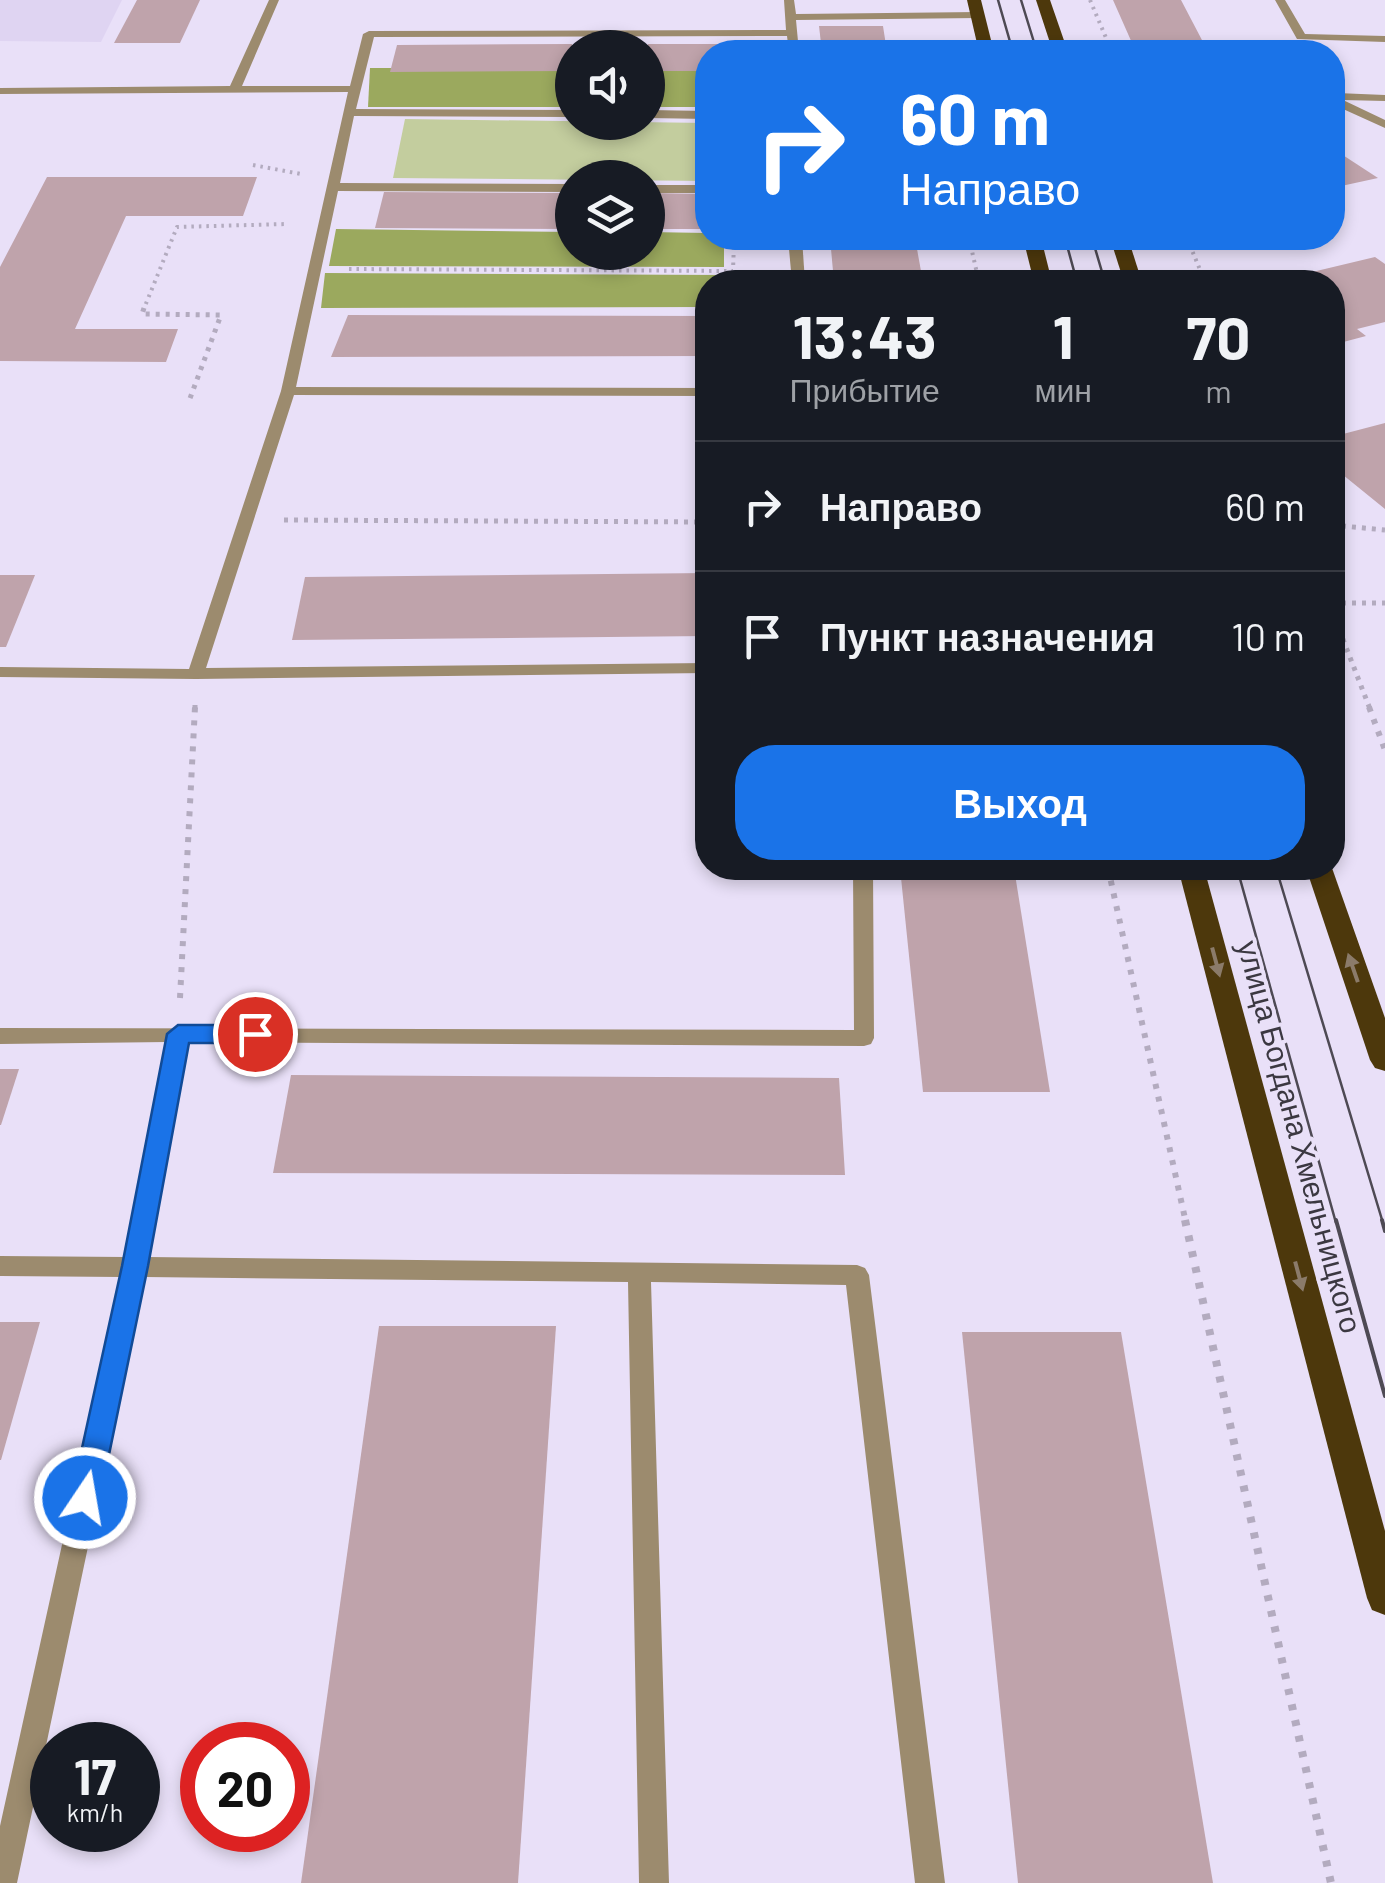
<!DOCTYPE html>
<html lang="ru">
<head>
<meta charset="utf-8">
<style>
	body { margin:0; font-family:Barlow,sans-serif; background:#20242c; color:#f1f3f6; height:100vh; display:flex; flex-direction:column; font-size:38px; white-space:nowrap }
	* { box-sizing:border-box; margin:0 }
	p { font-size:32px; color:#9ea1a6 }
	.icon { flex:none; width:55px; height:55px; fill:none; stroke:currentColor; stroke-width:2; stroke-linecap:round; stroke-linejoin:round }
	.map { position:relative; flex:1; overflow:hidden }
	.sheet { position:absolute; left:695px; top:270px; width:650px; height:610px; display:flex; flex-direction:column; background:#171b24; border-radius:40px; box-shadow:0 5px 15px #0003 }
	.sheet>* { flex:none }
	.banner { position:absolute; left:695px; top:40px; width:650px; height:210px; border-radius:40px; box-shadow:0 5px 15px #0003; background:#1a73e8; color:#fff; overflow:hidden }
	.tools { position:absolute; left:555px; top:30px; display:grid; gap:20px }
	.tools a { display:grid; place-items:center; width:110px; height:110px; border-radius:50%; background:#171b24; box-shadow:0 5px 15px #0003; font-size:50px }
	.speed { position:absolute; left:30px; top:1722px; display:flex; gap:20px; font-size:50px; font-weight:700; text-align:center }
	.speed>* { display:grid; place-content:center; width:130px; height:130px; border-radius:50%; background:#171b24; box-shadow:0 5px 15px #0003; line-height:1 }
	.speed small { font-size:25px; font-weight:400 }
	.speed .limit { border:15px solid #d22; background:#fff; color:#111 }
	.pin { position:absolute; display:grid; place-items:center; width:85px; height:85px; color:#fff; margin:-42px; border:5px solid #fff; border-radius:50%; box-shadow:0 2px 10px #0007 }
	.me { position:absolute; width:110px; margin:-55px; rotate:12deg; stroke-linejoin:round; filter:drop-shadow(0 0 8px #0008) }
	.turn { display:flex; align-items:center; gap:35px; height:210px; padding:0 40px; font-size:45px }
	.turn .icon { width:130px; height:130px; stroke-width:2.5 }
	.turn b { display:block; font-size:70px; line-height:85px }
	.eta { display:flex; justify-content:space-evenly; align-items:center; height:170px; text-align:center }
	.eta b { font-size:60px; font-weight:700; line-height:70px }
	.cta { display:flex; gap:20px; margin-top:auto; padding:20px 40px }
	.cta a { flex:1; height:115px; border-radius:40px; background:#1a73e8; color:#fff; font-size:40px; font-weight:700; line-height:115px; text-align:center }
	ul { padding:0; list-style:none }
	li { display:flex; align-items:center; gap:30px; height:130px; padding:0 40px; border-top:2px solid #363941 }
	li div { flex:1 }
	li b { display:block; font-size:38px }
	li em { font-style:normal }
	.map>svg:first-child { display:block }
	.built { fill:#dfd4f2 }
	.green { fill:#c3cd9e }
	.forest { fill:#9ba95e }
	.building { fill:#bfa3ab }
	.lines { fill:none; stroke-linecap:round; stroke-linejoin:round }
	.path-far3 { stroke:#b3abbf; stroke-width:4; stroke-dasharray:2.5 5; stroke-linecap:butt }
	.path-far2 { stroke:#b3abbf; stroke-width:5; stroke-dasharray:4 6; stroke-linecap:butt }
	.path-far1 { stroke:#b3abbf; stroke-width:6; stroke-dasharray:5 8; stroke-linecap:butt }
	.path { stroke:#b3abbf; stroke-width:8; stroke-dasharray:6 10; stroke-linecap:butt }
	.service { fill:#9c8b6e; fill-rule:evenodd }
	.trunk { fill:#4d380c; fill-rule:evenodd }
	.tram-far1 { stroke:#4e4a54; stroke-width:2.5 }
	.tram { stroke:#4e4a54; stroke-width:4 }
	.oneway { fill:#8b7b6a }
	.route { fill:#1a73e8; stroke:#114b97; stroke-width:2.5 }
	.labels { text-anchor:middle; stroke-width:8; stroke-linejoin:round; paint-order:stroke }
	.street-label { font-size:30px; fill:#3b3841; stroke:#e9e0f8 }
</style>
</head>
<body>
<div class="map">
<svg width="1385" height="1883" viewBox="0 0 1385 1883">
	<rect width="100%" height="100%" fill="#e9e0f8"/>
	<path class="built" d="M0 0H122L101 42 0 41Z"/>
	<path class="green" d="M405 119 707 123V181L393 178Z"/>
	<g class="forest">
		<path d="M370 68H572V107H368Z"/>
		<rect x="648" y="69" width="59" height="38"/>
		<path d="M336 229 572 232V252H648V232L707 233 708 238H724V267L329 266Z"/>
		<path d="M325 273 724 275V282H708L707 307 321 308Z"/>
	</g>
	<g class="building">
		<path d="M137 0H200L180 43H114Z"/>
		<path d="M1113 0H1181L1203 42 1274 41 1281 52H1136Z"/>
		<path d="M819 26H883L887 52H822Z"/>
		<path d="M572 44V71L390 72 397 45Z"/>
		<path d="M648 44H729V52H708V71H648Z"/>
		<path d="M1332 148 1378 178 1332 188Z"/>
		<path d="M47 177H257L243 216H126L75 329H178L166 362 0 361V267Z"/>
		<path d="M384 192 572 193V229L375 228Z"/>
		<path d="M648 193 708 194V229H648Z"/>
		<path d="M830 238H915L923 282H834Z"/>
		<path d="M1375 257 1385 264V322L1357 329 1366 336 1332 345V282H1241L1274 273 1283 279Z"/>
		<path d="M348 315 708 316V356L331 357Z"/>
		<path d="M1385 423V509L1332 466V429L1343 434Z"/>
		<path d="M708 573V636L292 640 305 577Z"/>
		<path d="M0 575H35L6 647H0Z"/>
		<path d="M900 868H1014L1050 1092H923Z"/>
		<path d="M0 1069H19L1 1125H0Z"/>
		<path d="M291 1075 839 1078 845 1175 273 1173Z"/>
		<path d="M0 1322H40L1 1460H0Z"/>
		<path d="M379 1326H556L518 1883H301Z"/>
		<path d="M962 1332H1121L1213 1883H1018Z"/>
	</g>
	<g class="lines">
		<g class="path-far3">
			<path d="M1090 0 1112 52"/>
			<path d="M253 165 301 174"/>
			<path d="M969 238 979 282"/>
			<path d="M1187 238 1205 282"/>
			<path d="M349 269 733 271 734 242H759"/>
			<path d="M733 271 735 282"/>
			<path d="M143 311 177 227 286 224"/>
		</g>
		<g class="path-far2">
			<path d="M144 308 142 314 221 315 189 401"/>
			<path d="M284 520 708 522"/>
			<path d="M1332 525 1385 530"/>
			<path d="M1332 603H1385"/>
			<path d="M1332 611 1370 709"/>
			<path d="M195 709V705"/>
		</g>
		<g class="path-far1">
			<path d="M1369 707 1385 750"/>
			<path d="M1108 868 1186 1223"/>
			<path d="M180 998 195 707"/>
		</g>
		<path class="path" d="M1185 1220 1331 1883"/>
		<g class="service">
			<path d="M269 0H279L242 86H350L363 34 369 31 786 30 784 0H794L796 14 978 12 983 15 978 18 796 20 799 52H789L787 36 374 37 356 109 572 110V117L354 116 340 183 572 184V192L338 191 296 387 708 388V396L294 395 206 668 708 663V673L196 679 0 677V667L189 669 281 391 348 92 0 94V88L230 86Z"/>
			<path d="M1275 0H1285L1305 34 1385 36V42L1297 39Z"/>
			<path d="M1337 93 1385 95V101L1343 100 1385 120V128L1332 104V94Z"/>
			<path d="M648 110 708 111V119L648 118Z"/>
			<rect x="648" y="185" width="60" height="8"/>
			<path d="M788 238H802L805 282H792Z"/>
			<path d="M853 868H873L874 1038 871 1044 864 1046 188 1042 148 1257 857 1265 865 1268 869 1275 945 1883H915L846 1285 651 1282 669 1883H639L628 1282 145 1277 17 1883H0V1826L121 1277 0 1276V1256L125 1257 167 1042 0 1044V1028L854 1030Z"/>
		</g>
		<g class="trunk">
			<path d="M967 0H981L994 52H979Z"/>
			<path d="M1036 0H1050L1068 52H1053Z"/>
			<path d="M1023 238H1041L1052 282H1034Z"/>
			<path d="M1110 238H1128L1142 282H1124Z"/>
			<path d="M1178 868H1204L1385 1531V1615L1372 1610 1367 1598Z"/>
			<path d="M1306 868H1332L1385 1018V1071L1375 1068 1370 1060Z"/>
		</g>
		<g class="tram-far1">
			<path d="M998 0 1013 52"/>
			<path d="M1021 0 1037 52"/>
			<path d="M1065 238 1077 282"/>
			<path d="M1092 238 1105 282"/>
			<path d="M1237 868 1336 1223"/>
			<path d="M1276 868 1383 1223"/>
		</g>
		<g class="tram">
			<path d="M1336 1220 1385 1396"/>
			<path d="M1382 1220 1385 1231"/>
		</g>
	</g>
	<defs><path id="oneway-solid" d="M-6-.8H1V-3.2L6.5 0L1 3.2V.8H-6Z" transform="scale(2.5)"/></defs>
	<g class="oneway">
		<use href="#oneway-solid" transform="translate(1216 962) rotate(75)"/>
		<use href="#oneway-solid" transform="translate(1353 968) rotate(-109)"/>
		<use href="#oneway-solid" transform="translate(1299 1276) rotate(75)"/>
	</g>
	<path class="route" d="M178 1025H255L267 1034 255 1043H189L148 1266 100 1498 96 1507 85 1511 75 1507 71 1498 122 1266 167 1034Z"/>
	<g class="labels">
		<g class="street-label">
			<text transform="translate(1299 1137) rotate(75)" y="10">улица Богдана Хмельницкого</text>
		</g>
	</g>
</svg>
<div class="tools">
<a><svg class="icon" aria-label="sound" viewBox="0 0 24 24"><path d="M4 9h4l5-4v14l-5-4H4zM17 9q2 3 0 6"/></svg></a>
<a><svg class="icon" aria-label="layers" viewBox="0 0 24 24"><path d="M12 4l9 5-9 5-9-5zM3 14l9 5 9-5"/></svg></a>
</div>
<div class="speed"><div>17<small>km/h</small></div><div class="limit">20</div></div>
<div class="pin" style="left:255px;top:1034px;background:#d93025"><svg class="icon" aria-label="arrive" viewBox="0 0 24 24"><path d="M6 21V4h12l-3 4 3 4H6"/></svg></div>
<svg class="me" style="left:85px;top:1498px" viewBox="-20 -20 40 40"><circle r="17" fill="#1a73e8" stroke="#fff" stroke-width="3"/><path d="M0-11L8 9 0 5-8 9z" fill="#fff"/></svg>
<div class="banner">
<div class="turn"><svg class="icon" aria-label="right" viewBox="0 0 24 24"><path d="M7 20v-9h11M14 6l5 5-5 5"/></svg><div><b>60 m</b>Направо</div></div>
</div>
<section class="sheet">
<div class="eta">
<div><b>13:43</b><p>Прибытие</p></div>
<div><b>1</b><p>мин</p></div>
<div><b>70</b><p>m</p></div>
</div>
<ul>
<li><svg class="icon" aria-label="right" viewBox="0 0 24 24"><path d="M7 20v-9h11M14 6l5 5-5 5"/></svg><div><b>Направо</b></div><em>60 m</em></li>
<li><svg class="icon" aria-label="arrive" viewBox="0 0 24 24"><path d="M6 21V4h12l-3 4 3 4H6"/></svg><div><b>Пункт назначения</b></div><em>10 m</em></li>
</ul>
<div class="cta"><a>Выход</a></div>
</section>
</div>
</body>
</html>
